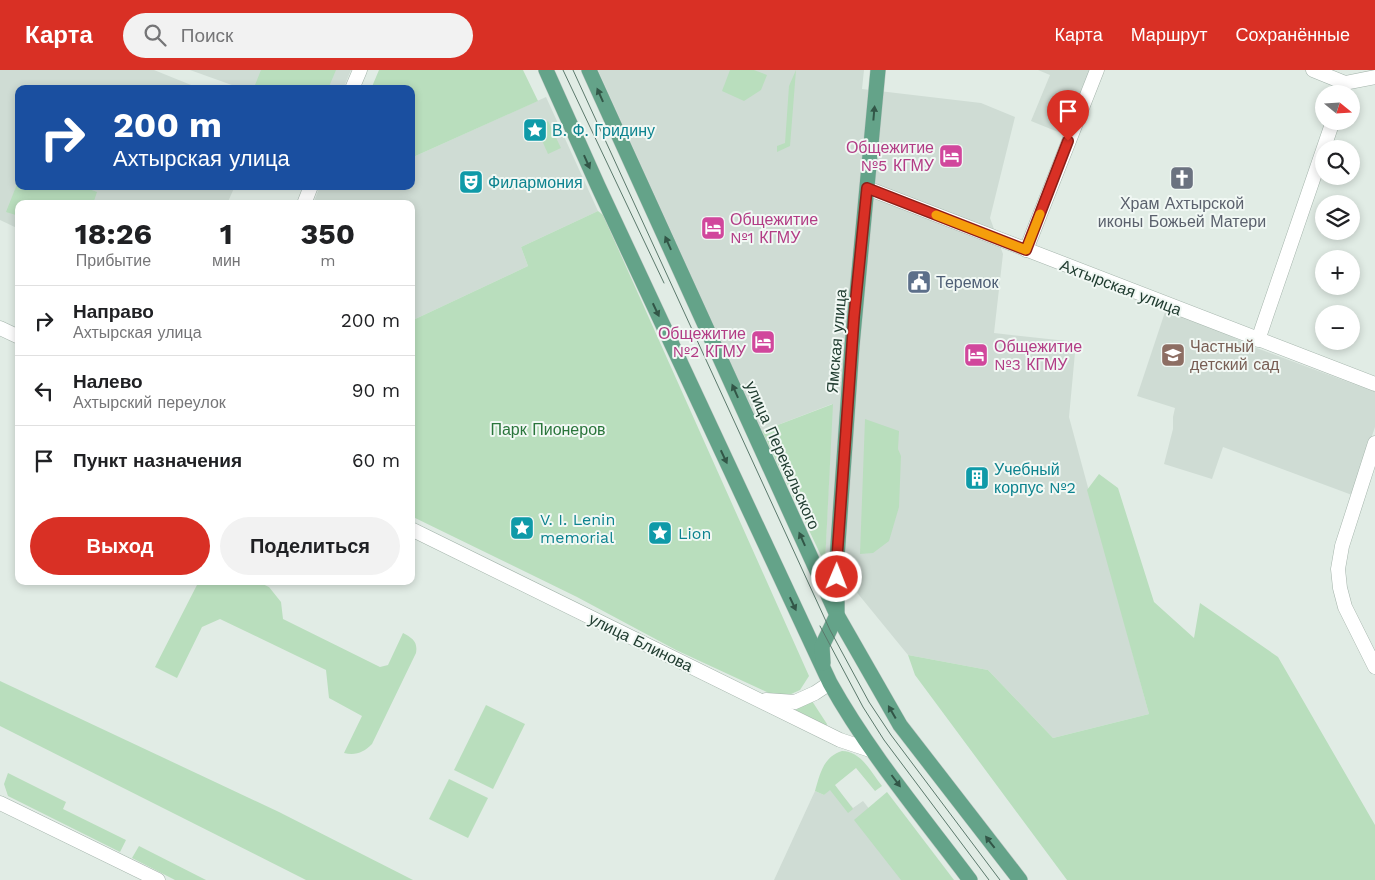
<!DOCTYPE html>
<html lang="ru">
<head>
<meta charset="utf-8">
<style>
	body { margin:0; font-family:"Work Sans",sans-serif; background:#f2f2f2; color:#202124; height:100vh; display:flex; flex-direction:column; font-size:19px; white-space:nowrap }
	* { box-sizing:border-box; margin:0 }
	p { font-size:16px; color:#757577 }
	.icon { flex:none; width:28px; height:28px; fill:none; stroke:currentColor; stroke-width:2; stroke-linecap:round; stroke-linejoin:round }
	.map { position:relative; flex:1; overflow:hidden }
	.details { position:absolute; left:15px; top:130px; width:400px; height:385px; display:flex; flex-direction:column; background:#fff; border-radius:10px; box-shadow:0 2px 8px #0003 }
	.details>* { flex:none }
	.hud { position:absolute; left:15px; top:15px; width:400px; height:105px; border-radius:10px; box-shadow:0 2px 8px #0003; background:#1a4fa0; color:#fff; overflow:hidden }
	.needle { width:32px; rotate:108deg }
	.fabs { position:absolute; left:1315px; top:15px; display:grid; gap:10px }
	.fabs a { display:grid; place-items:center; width:45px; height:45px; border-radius:50%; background:#fff; box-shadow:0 2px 8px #0003; font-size:25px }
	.pin { position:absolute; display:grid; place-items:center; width:42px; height:42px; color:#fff; margin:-51px -21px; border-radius:50% 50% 50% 0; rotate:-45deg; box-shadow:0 0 5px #0007 }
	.pin .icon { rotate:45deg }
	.me { position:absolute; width:55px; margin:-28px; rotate:1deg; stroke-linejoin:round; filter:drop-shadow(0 0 4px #0008) }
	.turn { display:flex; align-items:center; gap:18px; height:105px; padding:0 15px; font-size:22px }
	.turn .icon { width:65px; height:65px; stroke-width:2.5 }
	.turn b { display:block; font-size:35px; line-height:42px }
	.eta { display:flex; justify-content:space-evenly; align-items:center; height:85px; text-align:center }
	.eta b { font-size:30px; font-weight:700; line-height:35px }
	.action { display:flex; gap:10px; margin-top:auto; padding:10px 15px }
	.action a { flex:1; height:58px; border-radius:30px; background:#d93025; color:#fff; font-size:20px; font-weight:700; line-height:58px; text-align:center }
	.action a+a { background:#f2f2f2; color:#202124 }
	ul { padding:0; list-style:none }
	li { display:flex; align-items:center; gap:15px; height:70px; padding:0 15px; border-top:1px solid #e0e0e0 }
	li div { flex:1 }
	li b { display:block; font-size:19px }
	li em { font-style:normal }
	header { display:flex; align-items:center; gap:30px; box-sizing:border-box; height:70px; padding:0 25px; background:#d93025; color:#fff }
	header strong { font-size:24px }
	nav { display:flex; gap:28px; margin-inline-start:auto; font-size:18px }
	.search { width:350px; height:45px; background:#f2f2f2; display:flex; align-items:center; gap:12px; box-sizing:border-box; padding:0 18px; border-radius:28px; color:#757577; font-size:19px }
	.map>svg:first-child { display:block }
	.built { fill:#cfdcd4 }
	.green { fill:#b9debd }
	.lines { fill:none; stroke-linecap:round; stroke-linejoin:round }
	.minor-casing { stroke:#a4b4ab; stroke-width:15 }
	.major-casing { stroke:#c1c9c5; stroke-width:16 }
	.minor { stroke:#fff; stroke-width:14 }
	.major { stroke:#64a389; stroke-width:15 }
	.tram { stroke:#5b796c; stroke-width:1 }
	.oneway { fill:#325647 }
	.route-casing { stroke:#8d1f18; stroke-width:12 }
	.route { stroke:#d93025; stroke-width:9 }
	.slow { stroke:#f59e0b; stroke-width:9 }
	.labels { text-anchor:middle; stroke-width:4; stroke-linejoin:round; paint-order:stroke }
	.culture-label { font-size:16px; fill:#0d838f; stroke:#f1f8f4; text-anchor:start }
	.hotel-label { font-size:16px; fill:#b23c85; stroke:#f1f8f4; text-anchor:end }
	.worship-label { font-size:16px; fill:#5b616d; stroke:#f1f8f4 }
	.service-label { font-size:16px; fill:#4e5e75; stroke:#f1f8f4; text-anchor:start }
	.street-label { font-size:16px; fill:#213d31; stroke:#f1f8f4 }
	.education-label { font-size:16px; fill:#785e54; stroke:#f1f8f4; text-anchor:start }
	.park-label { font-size:16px; fill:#2a753b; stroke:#f1f8f4 }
</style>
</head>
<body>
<header>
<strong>Карта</strong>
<div class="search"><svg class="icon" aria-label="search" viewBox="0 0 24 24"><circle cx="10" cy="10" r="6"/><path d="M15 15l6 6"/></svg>Поиск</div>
<nav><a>Карта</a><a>Маршрут</a><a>Сохранённые</a></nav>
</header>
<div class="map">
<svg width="1375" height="810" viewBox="0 0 1375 810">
	<rect width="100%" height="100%" fill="#e1ece5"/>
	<g class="built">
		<path d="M0 0H154L201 19H19V116H233L234 118 227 134H19V159L0 150Z"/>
		<path d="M190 0H351L343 19H243Z"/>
		<path d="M598 0H864L862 19 981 33 1015 47 990 148 1003 184 994 263 1076 272 1069 347 1149 644 1053 668 988 600 908 585 850 514 825 494 832 334 762 361Z"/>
		<path d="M1038 0H1095L1068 66 1031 51 1050 5Z"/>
		<path d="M546 27 598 141 521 177 528 196 411 251V134H313L320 116H411V88Z"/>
		<path d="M1166 239 1207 255 1254 277 1375 322V357L1352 425 1223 377 1212 409 1164 394 1173 359V347L1175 338 1137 326Z"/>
		<path d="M834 715 853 738 863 731 925 810H774L815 721 824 725Z"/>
	</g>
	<g class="green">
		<path d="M261 0H336L328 19H257L255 15Z"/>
		<path d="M379 0H523L538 31 411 88V19H371Z"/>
		<path d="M730 0H754L767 5 761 20 744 31 722 21Z"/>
		<path d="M796 0 790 76 777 82V76L785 73 789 16Z"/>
		<path d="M548 51 561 78 548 84 536 57Z"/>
		<path d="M19 109V116H81L97 122 93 134H19V146L6 142Z"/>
		<path d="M598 141 603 145 809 606 800 620 789 625 771 624 676 580 577 527 411 446V251L528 196 521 177Z"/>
		<path d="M833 334 825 494 762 361Z"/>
		<path d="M865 349 899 361 898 379 901 386 899 437 889 471 873 483 860 484Z"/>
		<path d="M1099 404 1118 418 1154 532 1194 568 1200 533 1278 587 1375 755V810H1067L915 605 908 585 988 600 1053 668 1149 644 1087 420Z"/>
		<path d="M199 511 234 513 256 511 269 517 281 532 283 549 380 597 388 595 403 563C412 568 418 571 416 583L372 674C364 682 356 686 344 683L362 646 329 628 326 600 220 549 202 557 177 608 155 597Z"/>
		<path d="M0 611 279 742 413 810H306L0 656Z"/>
		<path d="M812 631 827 654 826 657 798 644 796 640 798 636Z"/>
		<path d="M486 635 525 654 493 719 454 700Z"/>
		<path d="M842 681C861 681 871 702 882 716L875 721 856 698 835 715 853 739 848 743 830 720 824 725 815 721C820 704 823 687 842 681Z"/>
		<path d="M8 703 66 732 63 739 126 770 120 782 8 726 4 714Z"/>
		<path d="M449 709 488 728 468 768 429 749Z"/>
		<path d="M887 722 954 810H901L854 750Z"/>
		<path d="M139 776 206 810H175L132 788Z"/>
	</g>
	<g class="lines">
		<defs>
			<g id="minor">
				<path d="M1313 0 1345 13"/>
				<path d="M352 19 360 0"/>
				<path d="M1342 24 1345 13 1375 7"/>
				<path d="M867 118 1375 314"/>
				<path d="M304 134 311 116"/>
				<path d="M1026 180 1097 0"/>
				<path d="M0 258 19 267"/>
				<path d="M1258 270 1333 51"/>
				<path d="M1375 373 1342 476 1338 499 1340 518 1345 537 1375 597"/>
				<path d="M411 459 840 670 873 681"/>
				<path d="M766 630 795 632 815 623 830 613"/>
				<path d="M0 733 158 810"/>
			</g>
			<g id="major">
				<path d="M546 0 598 116 830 613C869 683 922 746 970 810"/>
				<path d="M589 0 837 545 900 655 1020 810"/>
				<path d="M823 593 822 576 837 545V488L852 276 878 0"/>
			</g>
		</defs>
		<use href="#minor" class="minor-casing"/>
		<use href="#major" class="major-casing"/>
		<use href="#minor" class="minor"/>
		<use href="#major" class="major"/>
		<g class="tram">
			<path d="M563 0 664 213"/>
			<path d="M573 0 830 560 869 632 891 665 1000 810"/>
			<path d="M820 556 863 637 884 670 989 810"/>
		</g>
	</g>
	<defs><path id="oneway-solid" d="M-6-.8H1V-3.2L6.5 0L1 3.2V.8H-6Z" transform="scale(1.25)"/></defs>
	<g class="oneway">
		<use href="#oneway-solid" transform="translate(600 25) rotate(-114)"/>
		<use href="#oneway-solid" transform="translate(874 43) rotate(-85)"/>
		<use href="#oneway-solid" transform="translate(587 92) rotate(66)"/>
		<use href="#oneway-solid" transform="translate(668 173) rotate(-114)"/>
		<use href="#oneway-solid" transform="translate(656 240) rotate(65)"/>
		<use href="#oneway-solid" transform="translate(735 321) rotate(-114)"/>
		<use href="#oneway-solid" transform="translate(724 387) rotate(65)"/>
		<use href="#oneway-solid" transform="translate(802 469) rotate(-114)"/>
		<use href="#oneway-solid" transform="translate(793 534) rotate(65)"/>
		<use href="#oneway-solid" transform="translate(892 642) rotate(-120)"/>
		<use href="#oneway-solid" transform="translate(896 711) rotate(53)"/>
		<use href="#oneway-solid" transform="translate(990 772) rotate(-128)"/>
	</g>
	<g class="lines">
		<defs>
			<path id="route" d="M837 507V488L854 247 867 118 1026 180 1068 71"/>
		</defs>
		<use href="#route" class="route-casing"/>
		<use href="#route" class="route"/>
		<path class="slow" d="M936 145 1026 180 1040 144"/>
	</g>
	<defs>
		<symbol id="sight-square" viewBox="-11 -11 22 22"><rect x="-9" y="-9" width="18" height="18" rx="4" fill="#0f9aa8" stroke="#f1f8f4"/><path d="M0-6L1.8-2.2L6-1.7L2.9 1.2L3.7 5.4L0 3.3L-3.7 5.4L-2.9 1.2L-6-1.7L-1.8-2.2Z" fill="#fff"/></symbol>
		<symbol id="hotel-square" viewBox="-11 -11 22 22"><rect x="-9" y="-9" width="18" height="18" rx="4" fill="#d1479c" stroke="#f1f8f4"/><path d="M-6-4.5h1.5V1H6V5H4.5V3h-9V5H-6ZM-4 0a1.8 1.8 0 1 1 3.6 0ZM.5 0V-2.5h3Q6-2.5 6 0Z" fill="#fff"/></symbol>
		<symbol id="church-square" viewBox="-11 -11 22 22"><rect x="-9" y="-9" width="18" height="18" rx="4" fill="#6b7280" stroke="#f1f8f4"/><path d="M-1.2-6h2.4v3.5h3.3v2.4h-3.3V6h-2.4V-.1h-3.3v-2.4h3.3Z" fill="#fff"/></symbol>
		<symbol id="theatre-square" viewBox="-11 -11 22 22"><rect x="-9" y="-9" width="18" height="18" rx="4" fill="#0f9aa8" stroke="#f1f8f4"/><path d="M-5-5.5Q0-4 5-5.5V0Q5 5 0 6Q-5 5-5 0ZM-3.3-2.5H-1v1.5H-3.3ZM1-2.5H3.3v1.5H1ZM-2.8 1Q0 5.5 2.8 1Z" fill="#fff"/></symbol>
		<symbol id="civic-square" viewBox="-11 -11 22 22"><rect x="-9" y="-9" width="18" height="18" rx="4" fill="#5c6f8a" stroke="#f1f8f4"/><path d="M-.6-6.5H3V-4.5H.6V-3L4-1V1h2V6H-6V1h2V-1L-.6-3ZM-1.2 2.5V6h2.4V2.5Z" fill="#fff"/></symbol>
		<symbol id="school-square" viewBox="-11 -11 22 22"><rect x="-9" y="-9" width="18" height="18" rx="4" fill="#8d6e63" stroke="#f1f8f4"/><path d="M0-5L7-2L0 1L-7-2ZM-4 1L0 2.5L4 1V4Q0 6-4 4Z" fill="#fff"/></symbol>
		<symbol id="building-square" viewBox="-11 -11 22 22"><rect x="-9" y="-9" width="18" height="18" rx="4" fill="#0f9aa8" stroke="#f1f8f4"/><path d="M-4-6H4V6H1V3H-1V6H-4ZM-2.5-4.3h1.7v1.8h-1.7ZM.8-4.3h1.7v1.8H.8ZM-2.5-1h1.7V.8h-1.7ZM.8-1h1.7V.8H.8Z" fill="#fff"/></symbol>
	</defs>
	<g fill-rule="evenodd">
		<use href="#sight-square" x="521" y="46" width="28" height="28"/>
		<use href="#hotel-square" x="937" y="72" width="28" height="28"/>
		<use href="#church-square" x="1168" y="94" width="28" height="28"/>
		<use href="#theatre-square" x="457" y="98" width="28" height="28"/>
		<use href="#hotel-square" x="699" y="144" width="28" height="28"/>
		<use href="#civic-square" x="905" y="198" width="28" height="28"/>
		<use href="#hotel-square" x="749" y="258" width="28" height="28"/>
		<use href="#hotel-square" x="962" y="271" width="28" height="28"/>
		<use href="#school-square" x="1159" y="271" width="28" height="28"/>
		<use href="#building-square" x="963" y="394" width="28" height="28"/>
		<use href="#sight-square" x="508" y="444" width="28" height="28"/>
		<use href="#sight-square" x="646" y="449" width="28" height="28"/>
	</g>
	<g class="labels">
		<g class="culture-label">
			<text x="552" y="66">В. Ф. Гридину</text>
			<text x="488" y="118">Филармония</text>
			<text x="994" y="405">Учебный<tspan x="994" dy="18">корпус №2</tspan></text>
			<text x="540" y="455">V. I. Lenin<tspan x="540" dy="18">memorial</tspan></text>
			<text x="678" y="469">Lion</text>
		</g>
		<g class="hotel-label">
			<text x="934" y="83">Общежитие<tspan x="934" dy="18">№5 КГМУ</tspan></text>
			<text x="730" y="155" text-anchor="start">Общежитие<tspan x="730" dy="18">№1 КГМУ</tspan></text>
			<text x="746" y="269">Общежитие<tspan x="746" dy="18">№2 КГМУ</tspan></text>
			<text x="994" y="282" text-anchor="start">Общежитие<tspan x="994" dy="18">№3 КГМУ</tspan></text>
		</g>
		<g class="worship-label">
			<text x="1182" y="139">Храм Ахтырской<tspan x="1182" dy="18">иконы Божьей Матери</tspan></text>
		</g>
		<g class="service-label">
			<text x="936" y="218">Теремок</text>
		</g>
		<g class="street-label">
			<text transform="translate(1121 217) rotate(21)" y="6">Ахтырская улица</text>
			<text transform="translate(836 271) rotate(-85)" y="6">Ямская улица</text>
			<text transform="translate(783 385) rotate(66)" y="6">улица Перекальского</text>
			<text transform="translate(641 572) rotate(26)" y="6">улица Блинова</text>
		</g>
		<g class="education-label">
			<text x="1190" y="282">Частный<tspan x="1190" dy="18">детский сад</tspan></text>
		</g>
		<g class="park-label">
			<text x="548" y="365">Парк Пионеров</text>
		</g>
	</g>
</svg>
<div class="fabs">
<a><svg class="needle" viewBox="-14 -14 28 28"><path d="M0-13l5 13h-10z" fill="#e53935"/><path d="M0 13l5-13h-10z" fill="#757577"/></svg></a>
<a><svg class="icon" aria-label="search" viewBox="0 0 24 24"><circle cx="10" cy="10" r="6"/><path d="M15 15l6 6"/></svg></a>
<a><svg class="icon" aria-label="layers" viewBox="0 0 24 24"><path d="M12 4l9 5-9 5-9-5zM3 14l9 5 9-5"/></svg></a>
<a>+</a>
<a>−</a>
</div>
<div class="pin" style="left:1068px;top:71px;background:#d93025"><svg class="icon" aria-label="arrive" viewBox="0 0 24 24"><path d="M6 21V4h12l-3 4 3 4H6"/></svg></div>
<svg class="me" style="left:837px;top:507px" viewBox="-20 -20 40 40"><circle r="17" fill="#d93025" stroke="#fff" stroke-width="3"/><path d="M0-11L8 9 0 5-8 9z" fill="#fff"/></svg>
<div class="hud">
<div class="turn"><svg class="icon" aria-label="right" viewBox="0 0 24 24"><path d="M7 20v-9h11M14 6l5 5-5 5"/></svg><div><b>200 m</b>Ахтырская улица</div></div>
</div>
<section class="details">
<div class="eta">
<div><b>18:26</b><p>Прибытие</p></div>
<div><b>1</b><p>мин</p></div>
<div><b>350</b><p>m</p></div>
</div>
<ul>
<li><svg class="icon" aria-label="right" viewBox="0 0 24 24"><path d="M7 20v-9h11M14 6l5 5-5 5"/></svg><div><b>Направо</b><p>Ахтырская улица</p></div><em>200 m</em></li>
<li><svg class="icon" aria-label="left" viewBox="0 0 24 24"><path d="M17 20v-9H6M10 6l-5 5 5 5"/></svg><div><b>Налево</b><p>Ахтырский переулок</p></div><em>90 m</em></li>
<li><svg class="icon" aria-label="arrive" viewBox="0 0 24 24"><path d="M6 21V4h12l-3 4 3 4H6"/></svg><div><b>Пункт назначения</b></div><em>60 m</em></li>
</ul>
<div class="action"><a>Выход</a><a>Поделиться</a></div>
</section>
</div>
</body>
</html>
